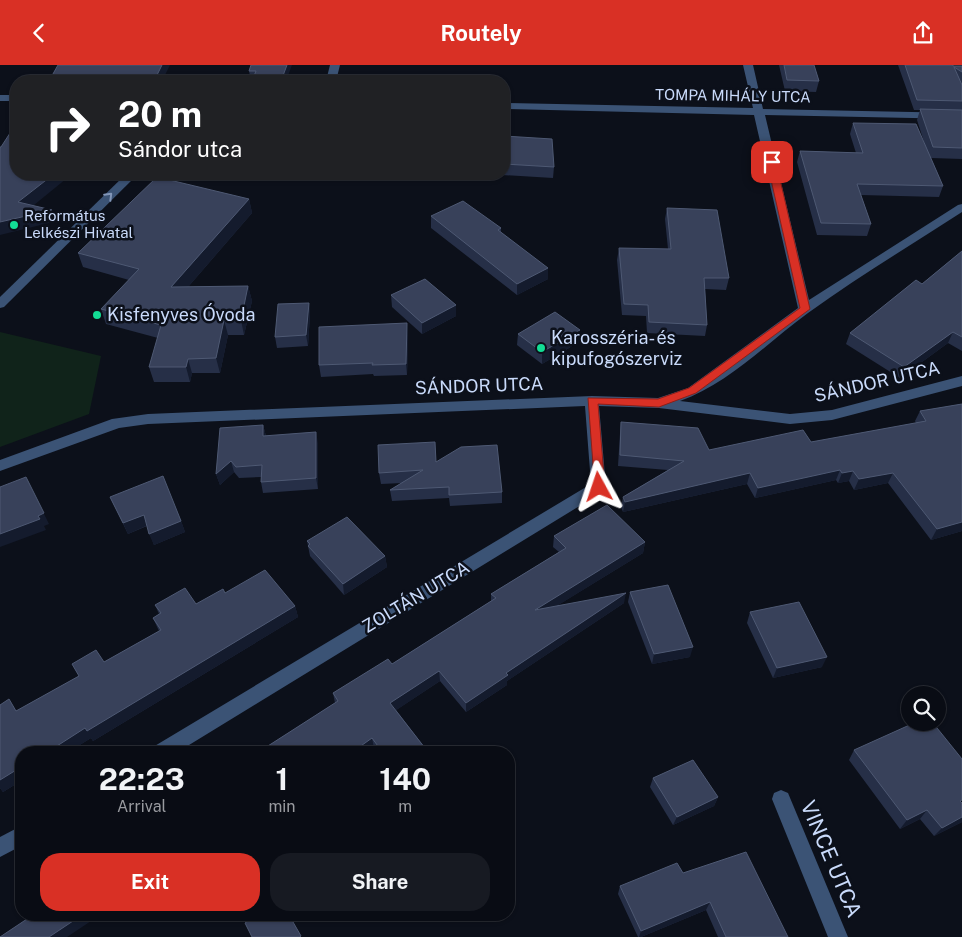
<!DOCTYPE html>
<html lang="en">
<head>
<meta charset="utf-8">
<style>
	body { margin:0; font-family:"Public Sans",sans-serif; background:#171a22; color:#f1f3f6; height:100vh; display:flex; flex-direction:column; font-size:19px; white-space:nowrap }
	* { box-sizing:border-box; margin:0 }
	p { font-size:16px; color:#999ba0 }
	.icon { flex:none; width:28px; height:28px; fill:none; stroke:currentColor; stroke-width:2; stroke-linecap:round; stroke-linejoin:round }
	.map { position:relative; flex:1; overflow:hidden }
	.panel { position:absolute; left:15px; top:681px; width:500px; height:175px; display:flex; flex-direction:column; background:#090c14; border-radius:20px; box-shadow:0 1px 4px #0004,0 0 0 1px #292c34 }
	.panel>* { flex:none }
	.top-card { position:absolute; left:10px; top:10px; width:500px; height:105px; border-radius:20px; box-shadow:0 1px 4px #0004,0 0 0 1px #292c34; background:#202124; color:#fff; overflow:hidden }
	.buttons { position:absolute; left:901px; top:621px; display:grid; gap:10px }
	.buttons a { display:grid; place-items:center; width:45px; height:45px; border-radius:50%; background:#090c14; box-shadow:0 1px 4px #0004,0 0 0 1px #292c34; font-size:25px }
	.pin { position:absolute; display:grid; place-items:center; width:42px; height:42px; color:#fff; margin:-21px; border-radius:10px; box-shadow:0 2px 8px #0006 }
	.me { position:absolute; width:55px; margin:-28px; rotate:355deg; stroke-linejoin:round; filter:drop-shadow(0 0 4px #0008) }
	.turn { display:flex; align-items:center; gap:18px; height:105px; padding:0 25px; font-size:22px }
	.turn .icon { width:65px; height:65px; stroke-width:2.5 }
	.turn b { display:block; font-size:35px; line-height:42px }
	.eta { display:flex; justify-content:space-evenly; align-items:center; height:85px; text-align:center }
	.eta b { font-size:30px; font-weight:700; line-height:35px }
	.cta { display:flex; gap:10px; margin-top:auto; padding:10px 25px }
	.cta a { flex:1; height:58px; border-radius:20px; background:#d93025; color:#fff; font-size:20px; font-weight:700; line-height:58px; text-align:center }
	.cta a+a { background:#171a22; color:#f1f3f6 }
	header { display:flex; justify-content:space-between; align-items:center; height:65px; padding:0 25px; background:#d93025; color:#fff; font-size:22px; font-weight:700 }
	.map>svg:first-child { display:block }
	.green { fill:#10231a }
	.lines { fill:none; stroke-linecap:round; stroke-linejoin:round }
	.minor { fill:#3b5375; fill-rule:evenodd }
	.wall { fill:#262f47 }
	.shaded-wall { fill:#141b2d }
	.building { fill:#38415a; stroke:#4e5973 }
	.oneway { stroke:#8296b8 }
	.route { fill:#d93025; stroke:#8d1f18 }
	.poi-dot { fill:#13dd95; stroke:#0c101a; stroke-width:2 }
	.labels { text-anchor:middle; stroke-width:5; stroke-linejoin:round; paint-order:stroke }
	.far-street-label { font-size:15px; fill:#c9dafa; stroke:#0c101a }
	.far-poi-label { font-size:15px; fill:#c9dafa; stroke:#0c101a; text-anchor:start }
	.poi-label { font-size:18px; fill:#c9dafa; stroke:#0c101a; text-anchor:start }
	.street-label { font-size:18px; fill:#c9dafa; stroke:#0c101a }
	.near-street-label { font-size:21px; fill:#c9dafa; stroke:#0c101a }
</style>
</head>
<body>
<header><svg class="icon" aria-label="back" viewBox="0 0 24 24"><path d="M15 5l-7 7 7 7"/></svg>Routely<svg class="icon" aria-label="share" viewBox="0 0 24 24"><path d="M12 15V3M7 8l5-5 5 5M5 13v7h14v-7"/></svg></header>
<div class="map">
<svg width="962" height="872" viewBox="0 0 962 872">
	<rect width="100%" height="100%" fill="#0c101a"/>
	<path class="green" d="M0 267 101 291 89 349 0 382Z"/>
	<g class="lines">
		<g class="minor">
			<path d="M330 0H340L336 16H326Z"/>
			<path d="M743 0H753L763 44 962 48V54L765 50 809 235 958 140 962 139V147C911 180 858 212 808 248 767 278 728 319 680 336L790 349 832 345 962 311V321L832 355 790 359 659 343 599 341 606 422 604 426 176 688H150L153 682 591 419 585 341 148 359 119 363 0 406V395L112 354 148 349 592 331 658 333 688 323 798 243 754 50 504 44V38L753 43Z"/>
			<rect x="0" y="30" width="16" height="6"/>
			<path d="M126 109H138L4 242 0 243V232Z"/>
			<path d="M781 725 788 728 848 872H828L772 734 774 728Z"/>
			<path d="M21 761V781L0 792V772Z"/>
		</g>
	</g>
	<g class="wall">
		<path d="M251 0 286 16H251L249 6Z"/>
		<path d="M779 0H814L819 16 816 27 785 26Z"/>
		<path d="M898 0H953V1H962V94L931 93 943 121 939 132 861 130 871 159 867 171 817 170 797 97 800 86 856 88 850 69 853 58 925 80 917 55 920 45H914Z"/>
		<path d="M504 71 554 102 553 113 485 109H504Z"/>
		<path d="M249 134 252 148 188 222 248 221 252 236 244 270H228L220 308H192L190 317H154L149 302 158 273 106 259 101 244 129 215 83 202 78 188Z"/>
		<path d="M667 143 729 213 726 225 705 224 707 260 705 271 647 268 646 251 622 250 617 195 619 183 668 184 665 154Z"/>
		<path d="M431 151 501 163V167L548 214 517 230 431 163Z"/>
		<path d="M962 186V286L948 278 900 313 846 279 850 268 922 219Z"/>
		<path d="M391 230 456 240V251L422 269 392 242Z"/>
		<path d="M309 238 310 249 308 281 277 283 275 272Z"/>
		<path d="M518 269 579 277 542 299 517 280Z"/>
		<path d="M408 270 407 310 374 311 373 309 321 312 319 300Z"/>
		<path d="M962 339V466L931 475 888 418 854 425 849 416 838 418 836 415 755 433 747 419 623 447 621 442 623 432 668 405 618 401 620 368 621 357 709 385 811 377 916 358 915 356 920 346Z"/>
		<path d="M263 360 266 371 318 378V424L263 428 261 417V412L239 413 234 407 220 420 216 409Z"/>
		<path d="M436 397 502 427V438L450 441 449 433 392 436 390 425 402 418 381 419 379 408Z"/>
		<path d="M110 432 181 456 185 467 154 480 147 461 128 469Z"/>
		<path d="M554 471 645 477 643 488 558 540 624 538 507 616V620L466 647 440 616 396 645 429 688H377L374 683 367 688H257L335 638 333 628 392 599 491 536V529L559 487 553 482Z"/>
		<path d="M307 476 385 491 387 502 344 530 310 491Z"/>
		<path d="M630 527 690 592 652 599 628 537Z"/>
		<path d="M225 528 295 541 298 552 93 676 91 673 3 727 0 723V640L17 646 159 566 153 553 159 549 155 540 196 539Z"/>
		<path d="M750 547 822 602 773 613 747 558Z"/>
		<path d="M854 685 962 757 934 771 920 754 900 764 849 695Z"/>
		<path d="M653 713 718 732 714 741 673 760 650 722Z"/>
		<path d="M683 808 788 872H718L706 845 641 872H638L618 829 620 821Z"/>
	</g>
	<g class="shaded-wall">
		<path d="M162 0H170L162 16H154Z"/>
		<path d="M287 0H292L286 16H281Z"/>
		<path d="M54 109H72L23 149 18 137Z"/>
		<path d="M249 134 252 148 175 237 171 222Z"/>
		<path d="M52 145 57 156 0 170V157Z"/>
		<path d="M548 203V214L517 230V219Z"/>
		<path d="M248 221 252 236 244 270 241 255Z"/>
		<path d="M309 238 310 249 308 281 306 270Z"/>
		<path d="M456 240V251L422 269V258Z"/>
		<path d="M224 255 228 270 220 308 216 293Z"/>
		<path d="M407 258 408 270 407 310 406 299Z"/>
		<path d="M580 265 579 277 542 299V287Z"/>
		<path d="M953 267 948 278 900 313 904 302Z"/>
		<path d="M188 294 192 308 190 317 186 302Z"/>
		<path d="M263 360 266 371H263Z"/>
		<path d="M316 367 318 378V424L316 413Z"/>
		<path d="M231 396 234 407 220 420 216 409Z"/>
		<path d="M840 405 836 415 755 433 758 423Z"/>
		<path d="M853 406 849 416 838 418 842 408Z"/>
		<path d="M750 408 747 419 623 447 625 437Z"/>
		<path d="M893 408 888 418 854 425 859 414Z"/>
		<path d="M26 412 49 459 44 461 46 465 0 482V469L38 451Z"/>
		<path d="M144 450 148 460 128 469 123 458Z"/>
		<path d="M181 456 185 467 154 480 149 469Z"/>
		<path d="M962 457V466L931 475 937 464Z"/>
		<path d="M645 477 643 488 534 555 535 545Z"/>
		<path d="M385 491 387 502 344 530 343 519Z"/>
		<path d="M626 528 624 538 507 616V620L466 647V638L506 608Z"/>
		<path d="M295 541 298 552 93 676 91 673 67 688H46L85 663Z"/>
		<path d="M693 582 690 592 652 599 654 589Z"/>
		<path d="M827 592 822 602 773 613 777 603Z"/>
		<path d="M439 606 440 616 392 648 390 638Z"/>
		<path d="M372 673 374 683 367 688H351Z"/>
		<path d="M21 702V716L3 727 0 723V715Z"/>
		<path d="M718 732 714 741 673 760 677 752Z"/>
		<path d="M927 745 920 754 900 764 907 755Z"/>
		<path d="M962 752V757L934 771 942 763Z"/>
		<path d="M710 837 706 845 641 872H639L641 866Z"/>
		<path d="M82 850H100L67 872H49Z"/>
	</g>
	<g class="building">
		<path d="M58 0H162L154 16H49Z"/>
		<path d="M251 0H287L281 16H252L256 6H249Z"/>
		<path d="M784 0H814L819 16 787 15Z"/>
		<path d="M905 0H953V1H962V7L954 2 962 20V36L917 35Z"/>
		<path d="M920 44 962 45V83L933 82Z"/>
		<path d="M853 58 916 59 943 121 857 119 871 159 821 158 800 86 863 88Z"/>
		<path d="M12 65H16V109H54L18 137 52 145 0 157V82H1Z"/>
		<path d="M504 71 552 74 554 102 504 99Z"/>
		<path d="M157 112 249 134 171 222 248 221 241 255H224L216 293 188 294 186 302H149L161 260 101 244 139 204 78 188Z"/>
		<path d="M463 136 501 163 498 165 548 203 517 219 431 151Z"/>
		<path d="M667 143 717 145 729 213H704L707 260 649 257 648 240 624 239 619 183 671 184Z"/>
		<path d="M962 186V272L953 267 904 302 850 268 916 215 922 219Z"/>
		<path d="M425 214 456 240 422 258 391 230Z"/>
		<path d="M309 238 306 270 275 272 278 239Z"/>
		<path d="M555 247 580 265 542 287 518 269Z"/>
		<path d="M407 258 406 299 372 300 373 298 319 300V262Z"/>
		<path d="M962 339V457L937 464 893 408 859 414 853 406 842 408 840 405 758 423 750 408 625 437 623 432 684 396 620 390 621 357 698 363 709 385 803 365 811 377 926 356 920 346Z"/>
		<path d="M263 360V371L316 367V413L261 417 262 400 236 402 231 396 216 409 220 363Z"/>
		<path d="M435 377 436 397 461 382 497 380 502 427 449 430V422L390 425 423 405 379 408 378 380Z"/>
		<path d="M163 411 181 456 149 469 144 450 123 458 110 432Z"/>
		<path d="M26 412 44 448 38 451 40 454 0 469V422Z"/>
		<path d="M607 440 645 477 535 545 626 528 506 608 508 610 466 638 439 606 390 638 428 687 427 688H383L372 673 351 688H257L338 636 333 628 388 594 392 599 496 533 491 529 566 483 554 471Z"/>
		<path d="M347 452 385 491 343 519 308 481 310 479 307 476Z"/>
		<path d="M265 505 295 541 87 666 85 663 46 688H21V702L0 715V640L9 634 16 646 79 611 72 599 96 585 104 597 161 565 153 553 161 548 155 540 185 523 196 539 223 524 225 528Z"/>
		<path d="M668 520 693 582 654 589 630 527Z"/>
		<path d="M799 537 827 592 777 603 750 547Z"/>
		<path d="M914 658H933L962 694V735L960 736 962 738V752L942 763 927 745 907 755 854 685Z"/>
		<path d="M693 695 718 732 677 752 653 713Z"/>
		<path d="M746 787 788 872H726L710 837 641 866 620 821 677 798 683 808Z"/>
		<path d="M33 850H82L49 872H0Z"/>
		<path d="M257 850H289L301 871 300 872H252L245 858Z"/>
	</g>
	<defs><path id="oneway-chevron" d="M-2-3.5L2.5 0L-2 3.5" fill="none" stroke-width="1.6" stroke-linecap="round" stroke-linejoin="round" transform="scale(1.25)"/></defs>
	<use class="oneway" href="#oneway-chevron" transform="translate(109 131) rotate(-45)"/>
	<path class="route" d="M772 94 776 97 810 244 696 328 659 342 598 339 605 422 603 426H595L588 333 658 334 689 323 800 243 767 97Z"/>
	<g class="poi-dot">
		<circle cx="14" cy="160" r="5"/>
		<circle cx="97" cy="250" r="5"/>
		<circle cx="541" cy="283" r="5"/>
	</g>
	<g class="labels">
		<g class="far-street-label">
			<text transform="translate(733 31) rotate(1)" y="5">TOMPA MIHÁLY UTCA</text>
		</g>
		<g class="far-poi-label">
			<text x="24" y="156">Református<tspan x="24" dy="17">Lelkészi Hivatal</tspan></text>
		</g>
		<g class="poi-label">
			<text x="107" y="256">Kisfenyves Óvoda</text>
			<text x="551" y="279">Karosszéria- és<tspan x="551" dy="21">kipufogószerviz</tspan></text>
		</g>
		<g class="street-label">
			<text transform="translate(877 317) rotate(-13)" y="6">SÁNDOR UTCA</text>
			<text transform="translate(479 321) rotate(-2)" y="6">SÁNDOR UTCA</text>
			<text transform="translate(416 532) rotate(-31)" y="6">ZOLTÁN UTCA</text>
		</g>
		<g class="near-street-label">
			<text transform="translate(831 794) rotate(67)" y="7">VINCE UTCA</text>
		</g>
	</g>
</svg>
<div class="buttons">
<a><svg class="icon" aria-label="search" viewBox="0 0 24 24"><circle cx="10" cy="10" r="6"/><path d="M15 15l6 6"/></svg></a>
</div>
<div class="pin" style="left:772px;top:97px;background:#d93025"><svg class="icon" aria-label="arrive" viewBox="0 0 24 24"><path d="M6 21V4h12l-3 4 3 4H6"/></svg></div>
<svg class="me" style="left:599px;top:422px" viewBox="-20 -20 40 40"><path d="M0-17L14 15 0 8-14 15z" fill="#d93025" stroke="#fff" stroke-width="4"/></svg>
<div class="top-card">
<div class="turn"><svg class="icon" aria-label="right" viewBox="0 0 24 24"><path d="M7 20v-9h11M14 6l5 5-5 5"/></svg><div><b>20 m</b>Sándor utca</div></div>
</div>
<section class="panel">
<div class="eta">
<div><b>22:23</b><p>Arrival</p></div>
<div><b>1</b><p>min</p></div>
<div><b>140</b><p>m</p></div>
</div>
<div class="cta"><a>Exit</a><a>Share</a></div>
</section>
</div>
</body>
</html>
